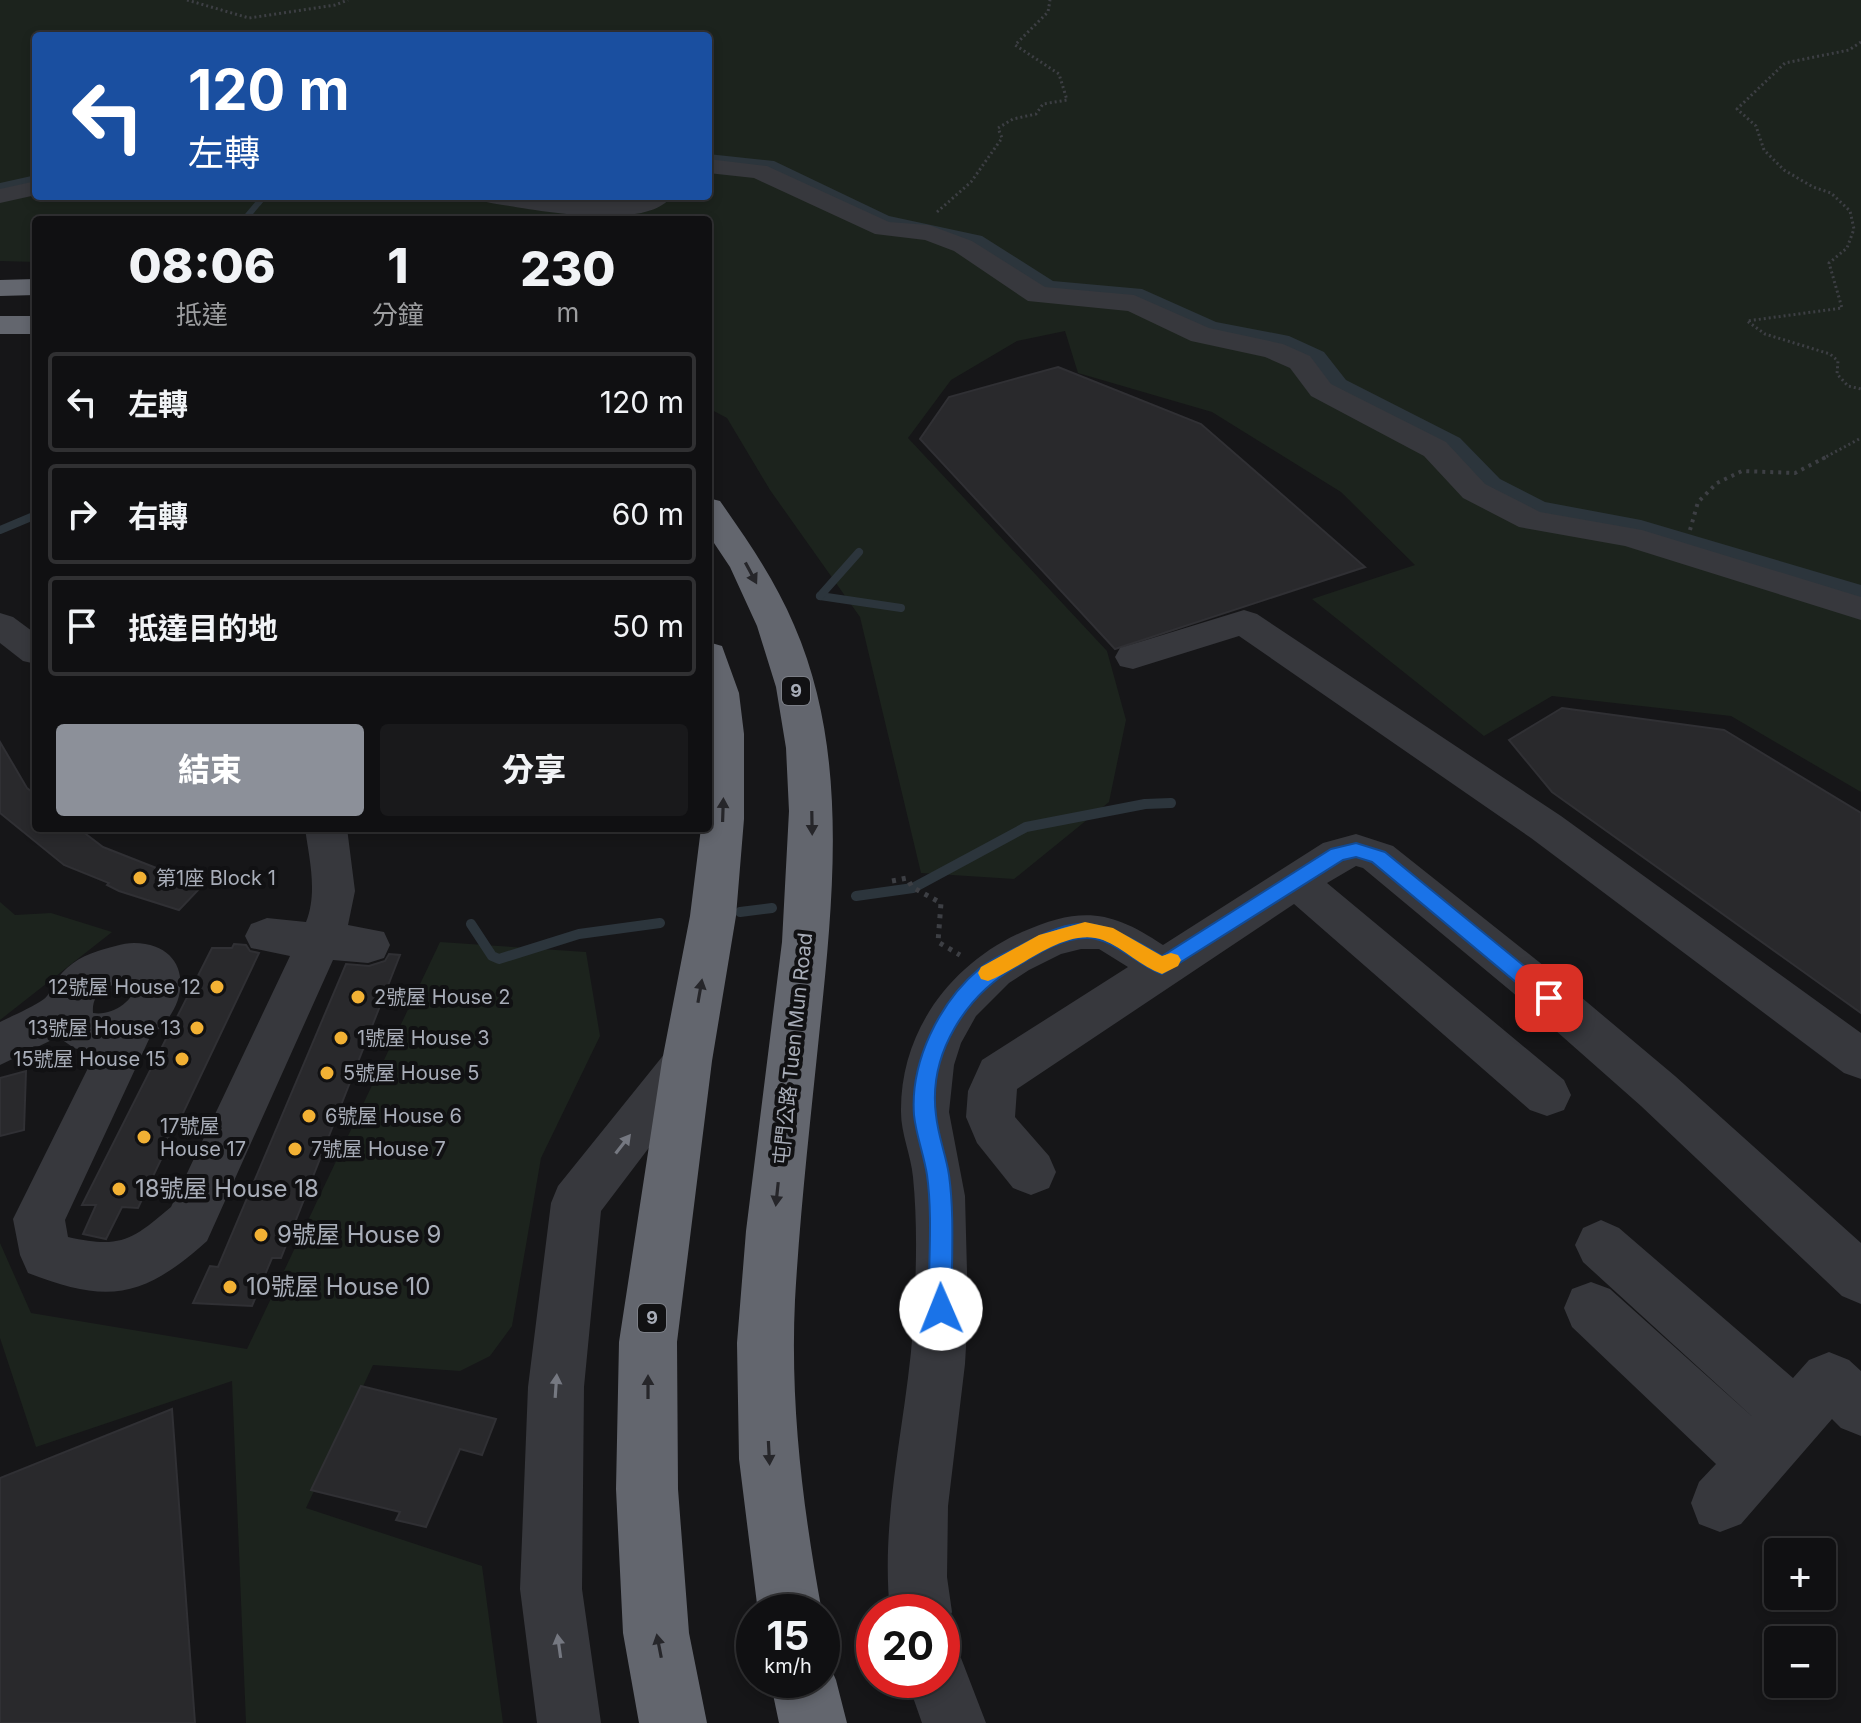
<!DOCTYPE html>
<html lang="zh-TW">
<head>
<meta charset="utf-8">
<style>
	body { margin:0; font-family:Inter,"Noto Sans TC",sans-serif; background:#19191b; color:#f1f3f6; height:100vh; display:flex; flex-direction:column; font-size:30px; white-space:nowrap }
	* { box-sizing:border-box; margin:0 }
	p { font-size:26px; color:#9c9d9f }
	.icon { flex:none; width:44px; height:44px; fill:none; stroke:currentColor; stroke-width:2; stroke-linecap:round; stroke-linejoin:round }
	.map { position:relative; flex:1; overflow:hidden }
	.side { position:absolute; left:32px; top:216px; width:680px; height:616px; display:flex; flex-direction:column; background:#101012; border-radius:8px; box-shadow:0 4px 12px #0003,0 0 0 2px #303032 }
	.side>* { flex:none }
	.guide { position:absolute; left:32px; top:32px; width:680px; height:168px; border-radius:8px; box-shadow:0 4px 12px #0003,0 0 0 2px #303032; background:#1a4fa0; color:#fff; overflow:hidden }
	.controls { position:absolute; left:1764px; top:1538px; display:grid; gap:16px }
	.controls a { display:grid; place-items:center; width:72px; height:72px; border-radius:8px; background:#101012; box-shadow:0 4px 12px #0003,0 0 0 2px #303032; font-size:40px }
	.speed { position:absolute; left:736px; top:1594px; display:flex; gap:16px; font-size:40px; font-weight:700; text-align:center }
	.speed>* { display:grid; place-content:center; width:104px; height:104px; border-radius:50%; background:#101012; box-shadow:0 4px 12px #0003,0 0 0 2px #303032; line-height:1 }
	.speed small { font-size:20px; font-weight:400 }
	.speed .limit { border:12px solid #d22; background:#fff; color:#111 }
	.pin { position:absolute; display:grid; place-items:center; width:68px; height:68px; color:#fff; margin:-34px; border-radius:16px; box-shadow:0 4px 12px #0006 }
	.me { position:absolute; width:88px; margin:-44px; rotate:359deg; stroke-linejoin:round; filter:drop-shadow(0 0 6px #0008) }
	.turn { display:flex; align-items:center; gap:28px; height:168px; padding:0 24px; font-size:36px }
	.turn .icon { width:104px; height:104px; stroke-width:2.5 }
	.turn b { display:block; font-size:56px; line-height:68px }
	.eta { display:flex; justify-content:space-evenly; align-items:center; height:136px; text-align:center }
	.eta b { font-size:48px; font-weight:800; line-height:56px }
	.action { display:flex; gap:16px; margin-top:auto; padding:16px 24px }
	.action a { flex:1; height:92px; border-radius:8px; background:#8c9099; color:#fff; font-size:32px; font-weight:800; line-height:92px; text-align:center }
	.action a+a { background:#19191b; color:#f1f3f6 }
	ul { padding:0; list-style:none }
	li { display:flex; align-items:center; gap:24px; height:100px; margin:0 16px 12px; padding:0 8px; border:4px solid #303032; border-radius:8px }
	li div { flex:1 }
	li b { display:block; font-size:30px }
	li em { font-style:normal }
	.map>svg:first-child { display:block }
	.green { fill:#1c231d; fill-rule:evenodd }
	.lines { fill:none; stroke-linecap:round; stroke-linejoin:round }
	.stream-far3 { stroke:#2c353c; stroke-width:5 }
	.stream-far2 { stroke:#2c353c; stroke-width:6 }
	.stream-far1 { stroke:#2c353c; stroke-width:8 }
	.stream { stroke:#2c353c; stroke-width:10 }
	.canal { fill:#2c353c; fill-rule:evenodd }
	.building { fill:#29292c; stroke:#303034; stroke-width:2 }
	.path-far2 { stroke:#3d3f44; stroke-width:3; stroke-dasharray:2 3; stroke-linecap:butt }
	.path-far1 { stroke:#3d3f44; stroke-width:4; stroke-dasharray:3 5; stroke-linecap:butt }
	.path { stroke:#3d3f44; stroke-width:5; stroke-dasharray:4 6; stroke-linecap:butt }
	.minor { fill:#37383d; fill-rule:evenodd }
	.highway { fill:#63666e; fill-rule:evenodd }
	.oneway { fill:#26262a }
	.oneway2 { fill:#757881 }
	.route { fill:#1a73e8; stroke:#114b97; stroke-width:2 }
	.slow { fill:#f59e0b }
	.poi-dot { fill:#f2b134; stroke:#111113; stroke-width:3 }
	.labels { text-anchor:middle; stroke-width:8; stroke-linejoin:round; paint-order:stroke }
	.shield { fill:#111113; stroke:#7b7e86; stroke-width:2 }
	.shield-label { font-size:18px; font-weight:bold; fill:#a8adb8 }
	.poi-label { font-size:20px; fill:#a8adb8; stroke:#111113; text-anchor:start }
	.street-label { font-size:20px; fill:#a8adb8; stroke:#111113 }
	.near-poi-label { font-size:24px; fill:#a8adb8; stroke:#111113; text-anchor:start }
</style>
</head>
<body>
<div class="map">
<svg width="1861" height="1723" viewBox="0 0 1861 1723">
	<rect width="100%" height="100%" fill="#161618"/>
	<g class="green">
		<path d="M0 0H1861V792L1731 716 1552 696 1484 736 1312 599 1415 565 1341 492 1212 412 1078 373 1065 331 1017 341 951 380 908 438 1107 651 1126 720 1109 802 1014 879 921 873 860 617 770 490 727 418 708 408V220H36V262L0 261ZM36 36H708V196H36Z"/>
		<path d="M0 902 15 915 51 913 112 932 0 1020Z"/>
		<path d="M440 942 586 952 600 1036 541 1158 512 1326 490 1356 460 1371 373 1365 306 1508 482 1566 503 1723H246L232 1381 36 1447 0 1338V1243L31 1313 247 1349Z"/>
	</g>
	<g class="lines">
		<path class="stream-far3" d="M259 203 264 196"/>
		<path class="stream-far2" d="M244 220 260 201"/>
		<g class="stream-far1">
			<path d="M0 530 36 515"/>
			<path d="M820 596 901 608"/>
			<path d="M820 596 859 552"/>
		</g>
		<g class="stream">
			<path d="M856 896 913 888 1026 827 1145 804 1171 803"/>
			<path d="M740 912 772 908"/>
			<path d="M471 924 492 956 499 959 579 934 660 923"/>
		</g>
		<g class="canal">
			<path d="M708 154 774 161 889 216 982 236 1053 281 1142 289 1216 322 1289 336 1324 352 1346 380 1460 438 1500 479 1545 502 1641 520 1861 585V603L1628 532 1529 513 1482 489 1444 448 1330 390 1308 362 1275 346 1202 332 1138 301 1041 291 969 245 876 225 764 170 708 164Z"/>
			<path d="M36 175V187L0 195V183Z"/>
			<path d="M555 196H650L648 200C627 205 570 212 555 196Z"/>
		</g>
	</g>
	<g class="building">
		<path d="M1058 367 1201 424 1365 567 1115 649 920 439 949 397Z"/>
		<path d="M1562 708 1724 730 1861 813V1013L1552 792 1509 740Z"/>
		<path d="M0 742 27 788 36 795V828H78L103 847 202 886 179 910 119 891 107 885 109 883 64 865 0 813Z"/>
		<path d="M234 944 246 945 250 951 259 953 138 1208 122 1207 106 1239 83 1234 96 1205H82L212 948H232Z"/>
		<path d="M389 954 400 955 281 1258H272L252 1306 193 1303 210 1266 218 1267 346 964 369 966 385 961Z"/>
		<path d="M26 1071 24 1130 0 1136V1078Z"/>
		<path d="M361 1386 496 1419 482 1455 460 1449 426 1527 396 1520 400 1512 311 1490Z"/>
		<path d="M172 1409 195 1723H0V1478Z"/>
	</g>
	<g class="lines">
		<g class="path-far2">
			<path d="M187 0 249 18 335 5 348 0"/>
			<path d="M1861 42 1849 50 1785 63 1737 109 1756 126 1764 150 1784 170 1813 187 1831 193 1850 211 1854 229 1847 248 1829 263 1842 308 1747 321 1765 334 1830 354 1838 361 1837 374 1848 386 1861 389"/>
			<path d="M937 212 971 182 1002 138 998 128 1013 119 1036 114 1043 104 1067 100 1059 74 1015 45 1048 12 1050 0"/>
			<path d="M1822 459 1861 438"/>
		</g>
		<path class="path-far1" d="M1690 530 1698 502 1717 483 1742 471 1795 473 1826 457"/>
		<path class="path" d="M892 881 907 878 912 887 941 903 938 942 960 955"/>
		<g class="minor">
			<path d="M708 159 767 166 889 222 929 225 972 241 1045 287 1134 295 1209 328 1283 344 1310 356 1331 384 1446 442 1485 484 1540 512 1642 530 1861 597V620L1625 546 1519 527 1463 498 1424 456 1311 396 1290 368 1265 357 1191 341 1128 311 1028 301 954 251 925 240 875 234 754 178 708 173Z"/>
			<path d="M36 181V195L0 203V189Z"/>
			<path d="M479 196H541L603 202 641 196H672C646 233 530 209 491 203L482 201Z"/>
			<path d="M1244 610 1257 614 1561 816 1861 1033V1079L1844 1073 1531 838 1239 636 1133 669 1120 666 1115 657 1120 648Z"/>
			<path d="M0 613 13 617 36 634V664L23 661 0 643Z"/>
			<path d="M305 828H347L355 891 348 925 384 932 390 945 384 958 368 963 333 960 207 1241C142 1299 108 1304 28 1273L20 1255 13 1219 95 1054 74 1048 58 1037 0 1065V1022C14 1015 31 1008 44 999 49 995 51 989 54 984 64 967 79 957 98 951 108 948 123 943 134 943 194 944 192 1007 151 1035L65 1220 68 1237C121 1249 132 1240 171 1207L290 956 251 948 245 936 251 924 267 918 306 922C318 892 309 858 305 828ZM133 979 137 982C134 1002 112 1016 93 1013 91 989 113 984 133 979Z"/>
			<path d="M1356 834 1393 846 1544 966 1675 1076 1861 1243V1304L1842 1296 1641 1106 1512 992 1363 868 1356 866 1327 883 1564 1080 1571 1095 1564 1110 1547 1116 1530 1110 1294 904 1017 1089 1015 1117 1049 1156 1056 1172 1049 1188 1031 1195 1013 1188 977 1143 966 1117 968 1091 982 1060 1128 967 1099 949H1081L1061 954 1029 970 1009 983 976 1016 961 1043 954 1065 949 1112 965 1196 968 1310 965 1364 948 1506 947 1577 952 1612 942 1634V1612H890C880 1516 906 1425 913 1329 916 1279 918 1227 913 1177 911 1155 901 1134 901 1112 900 1031 951 964 1022 932 1081 906 1111 910 1163 945L1323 843Z"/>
			<path d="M687 1041 704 1047 711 1061 704 1075 601 1211 584 1387 582 1589 601 1723H537L520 1589 528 1387 551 1203 558 1186 670 1047Z"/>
			<path d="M1601 1220 1619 1228 1793 1378 1809 1360 1829 1352 1849 1360 1861 1371V1436L1841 1428 1832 1419 1741 1524 1720 1532 1699 1524 1691 1503 1699 1482 1716 1464 1572 1327 1564 1308 1572 1289 1591 1282 1610 1289 1756 1420 1583 1262 1575 1245 1583 1228Z"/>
			<path d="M942 1650 961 1658 986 1723H922L907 1680H942Z"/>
		</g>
		<g class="highway">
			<path d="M36 279V295L0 296V280Z"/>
			<rect x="0" y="316" width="36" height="18"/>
			<path d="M708 498 720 501C748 541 775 580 794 625 850 753 833 901 819 1036 810 1124 800 1212 795 1300 790 1405 803 1509 822 1612V1613L758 1612 739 1459 737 1343 746 1231 782 942 789 811 786 748 776 687 757 626 730 567 708 534Z"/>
			<path d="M708 642 722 646 739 693 744 734V819L736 916 712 1061 677 1342 678 1489 689 1633 707 1723H639L623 1633 616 1489 619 1342 662 1061 690 916 701 828H708Z"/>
			<path d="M822 1655 826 1657 836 1680 847 1723H779L770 1680H822Z"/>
		</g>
	</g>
	<defs><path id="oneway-solid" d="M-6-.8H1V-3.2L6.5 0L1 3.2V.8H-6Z" transform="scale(2)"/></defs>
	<g class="oneway">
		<use href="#oneway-solid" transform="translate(751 573) rotate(62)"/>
		<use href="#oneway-solid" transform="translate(723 810) rotate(-88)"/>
		<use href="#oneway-solid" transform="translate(812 823) rotate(89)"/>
		<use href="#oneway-solid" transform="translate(700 991) rotate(-80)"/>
		<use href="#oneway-solid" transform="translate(777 1194) rotate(96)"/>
		<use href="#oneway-solid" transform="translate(648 1387) rotate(-90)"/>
		<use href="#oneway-solid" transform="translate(769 1453) rotate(87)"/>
		<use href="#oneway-solid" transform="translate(659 1646) rotate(-101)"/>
	</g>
	<g class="oneway2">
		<use href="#oneway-solid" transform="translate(623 1144) rotate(-52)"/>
		<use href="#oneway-solid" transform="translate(556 1386) rotate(-86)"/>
		<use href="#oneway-solid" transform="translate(559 1646) rotate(-98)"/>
	</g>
	<path class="route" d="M1356 843 1385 852 1556 992 1559 998 1556 1004 1549 1006 1542 1004 1372 862 1356 857 1343 860 1162 974C1137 966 1114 937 1086 938 1062 938 1039 953 1019 965 966 994 928 1054 936 1115 938 1136 946 1155 949 1175 955 1218 951 1265 952 1309L949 1317 941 1321 932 1317 929 1309C928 1265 933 1218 927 1175 924 1155 916 1135 914 1115 910 1062 939 1003 979 969 990 960 1004 954 1016 948 1084 910 1099 920 1162 956L1331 849Z"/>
	<path class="slow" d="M1085 922 1113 928 1162 956 1171 953 1178 955 1181 960 1178 966 1162 974C1141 967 1124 948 1103 940 1065 926 1021 969 988 981L981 979 978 973 981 967 1039 935Z"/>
	<g class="poi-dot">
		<circle cx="140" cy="878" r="8"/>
		<circle cx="217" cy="987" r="8"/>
		<circle cx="358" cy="997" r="8"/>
		<circle cx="197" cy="1028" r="8"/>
		<circle cx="341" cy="1038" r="8"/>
		<circle cx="182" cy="1059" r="8"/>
		<circle cx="327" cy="1073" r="8"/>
		<circle cx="309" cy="1116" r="8"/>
		<circle cx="144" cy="1137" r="8"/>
		<circle cx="295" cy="1149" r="8"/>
		<circle cx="119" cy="1189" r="8"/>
		<circle cx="261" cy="1235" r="8"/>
		<circle cx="230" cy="1287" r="8"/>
	</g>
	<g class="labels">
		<g class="shield">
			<rect x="782" y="677" width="28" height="28" rx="6"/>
			<rect x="638" y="1304" width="28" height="28" rx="6"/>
		</g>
		<g class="shield-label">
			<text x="796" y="697">9</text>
			<text x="652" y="1324">9</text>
		</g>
		<g class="poi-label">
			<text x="156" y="885">第1座 Block 1</text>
			<text x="201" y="994" text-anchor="end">12號屋 House 12</text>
			<text x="374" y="1004">2號屋 House 2</text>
			<text x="181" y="1035" text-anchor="end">13號屋 House 13</text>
			<text x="357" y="1045">1號屋 House 3</text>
			<text x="166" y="1066" text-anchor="end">15號屋 House 15</text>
			<text x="343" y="1080">5號屋 House 5</text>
			<text x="325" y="1123">6號屋 House 6</text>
			<text x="160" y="1133">17號屋<tspan x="160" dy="23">House 17</tspan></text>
			<text x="311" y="1156">7號屋 House 7</text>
		</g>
		<g class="street-label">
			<text transform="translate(793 1049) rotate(-84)" y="7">屯門公路 Tuen Mun Road</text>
		</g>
		<g class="near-poi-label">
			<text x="135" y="1197">18號屋 House 18</text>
			<text x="277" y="1243">9號屋 House 9</text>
			<text x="246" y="1295">10號屋 House 10</text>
		</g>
	</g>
</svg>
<div class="controls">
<a>+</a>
<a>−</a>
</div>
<div class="speed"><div>15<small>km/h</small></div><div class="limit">20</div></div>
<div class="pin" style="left:1549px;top:998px;background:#d93025"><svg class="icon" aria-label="arrive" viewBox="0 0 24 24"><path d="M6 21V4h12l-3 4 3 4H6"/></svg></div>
<svg class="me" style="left:941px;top:1309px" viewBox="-20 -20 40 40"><circle r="19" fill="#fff"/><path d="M0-13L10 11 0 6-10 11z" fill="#1a73e8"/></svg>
<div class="guide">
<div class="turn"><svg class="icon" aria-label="left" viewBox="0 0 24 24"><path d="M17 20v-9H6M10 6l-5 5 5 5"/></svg><div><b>120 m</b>左轉</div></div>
</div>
<section class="side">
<div class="eta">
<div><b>08:06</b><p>抵達</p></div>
<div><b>1</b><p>分鐘</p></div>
<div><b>230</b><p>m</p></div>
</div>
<ul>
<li><svg class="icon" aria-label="left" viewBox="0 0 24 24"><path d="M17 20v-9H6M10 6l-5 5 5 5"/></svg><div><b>左轉</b></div><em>120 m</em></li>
<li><svg class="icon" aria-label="right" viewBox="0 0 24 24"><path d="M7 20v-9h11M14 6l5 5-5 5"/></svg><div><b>右轉</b></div><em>60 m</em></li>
<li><svg class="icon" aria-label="arrive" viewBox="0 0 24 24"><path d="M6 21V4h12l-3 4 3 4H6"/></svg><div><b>抵達目的地</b></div><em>50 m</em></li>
</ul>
<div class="action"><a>結束</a><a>分享</a></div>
</section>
</div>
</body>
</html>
